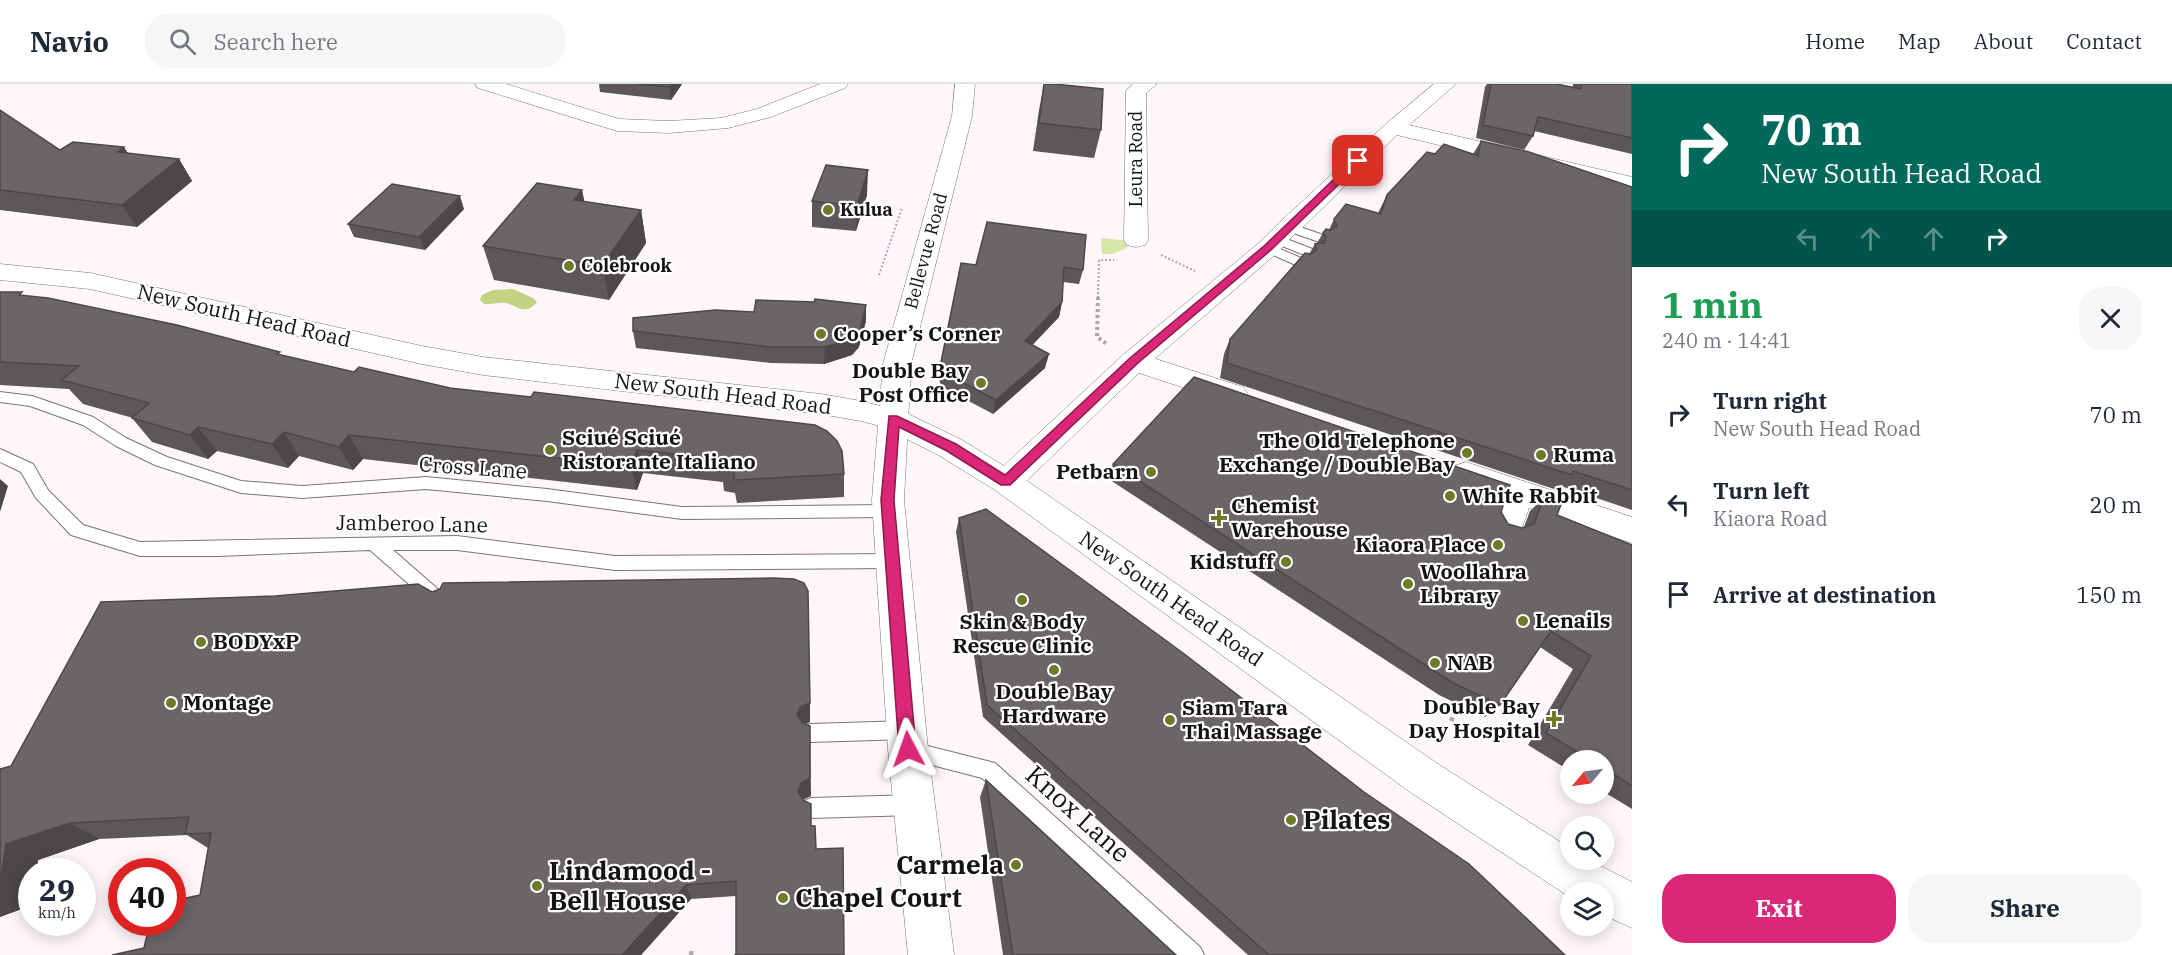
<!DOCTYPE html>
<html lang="en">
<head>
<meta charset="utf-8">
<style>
	body { margin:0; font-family:"IBM Plex Serif",serif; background:#f6f6f7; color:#1f2937; height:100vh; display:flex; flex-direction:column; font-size:22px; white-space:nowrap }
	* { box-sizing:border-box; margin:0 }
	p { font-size:20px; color:#747a83 }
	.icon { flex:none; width:33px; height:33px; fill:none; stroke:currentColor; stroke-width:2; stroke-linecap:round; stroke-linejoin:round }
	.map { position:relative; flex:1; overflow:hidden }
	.sheet { display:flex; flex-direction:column; background:#fff; width:540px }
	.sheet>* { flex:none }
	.hud { background:#00695c; color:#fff; overflow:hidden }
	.needle { width:39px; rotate:241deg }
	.controls { position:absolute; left:1560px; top:666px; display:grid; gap:12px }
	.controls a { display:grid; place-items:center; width:54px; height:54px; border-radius:50%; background:#fff; box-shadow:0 3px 15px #0003; font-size:30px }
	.speed { position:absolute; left:18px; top:774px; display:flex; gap:12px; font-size:30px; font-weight:700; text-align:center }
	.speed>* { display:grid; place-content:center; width:78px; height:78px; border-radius:50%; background:#fff; box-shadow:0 3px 15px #0003; line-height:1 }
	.speed small { font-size:15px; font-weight:400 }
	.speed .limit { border:9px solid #d22; background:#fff; color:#111 }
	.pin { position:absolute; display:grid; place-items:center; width:51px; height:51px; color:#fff; margin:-26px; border-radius:12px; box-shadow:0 3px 9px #0006 }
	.me { position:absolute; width:66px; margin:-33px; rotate:356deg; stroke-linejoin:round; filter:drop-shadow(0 0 4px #0008) }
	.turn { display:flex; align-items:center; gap:21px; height:126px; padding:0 30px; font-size:27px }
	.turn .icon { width:78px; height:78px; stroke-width:2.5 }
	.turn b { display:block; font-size:42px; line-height:51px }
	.lanes { display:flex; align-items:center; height:57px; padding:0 30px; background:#0003; justify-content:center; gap:30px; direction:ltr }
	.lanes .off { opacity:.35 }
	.round { display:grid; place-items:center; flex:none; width:63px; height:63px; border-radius:24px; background:#f6f6f7 }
	.summary { display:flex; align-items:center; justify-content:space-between; height:102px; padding:0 30px }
	h1 { font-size:36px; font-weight:700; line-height:45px; color:#1e9e55 }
	.cta { display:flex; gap:12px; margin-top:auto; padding:12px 30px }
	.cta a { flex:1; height:69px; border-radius:24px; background:#db2777; color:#fff; font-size:24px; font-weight:700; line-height:69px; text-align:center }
	.cta a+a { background:#f6f6f7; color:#1f2937 }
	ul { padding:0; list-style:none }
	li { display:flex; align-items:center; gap:18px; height:90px; padding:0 30px }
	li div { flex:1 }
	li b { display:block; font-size:22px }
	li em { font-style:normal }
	header { display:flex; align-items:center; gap:36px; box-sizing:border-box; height:84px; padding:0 30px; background:#fff; border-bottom:2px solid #e0e1e3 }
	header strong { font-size:28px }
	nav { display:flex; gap:33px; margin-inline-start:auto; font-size:21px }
	.search { width:420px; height:54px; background:#f6f6f7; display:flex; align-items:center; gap:15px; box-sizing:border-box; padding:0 21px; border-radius:24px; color:#747a83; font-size:22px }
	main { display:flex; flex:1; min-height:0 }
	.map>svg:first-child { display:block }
	.green { fill:#d7e6a6 }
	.water { fill:#c2d481 }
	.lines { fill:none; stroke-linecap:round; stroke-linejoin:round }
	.lane-casing { stroke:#7b7376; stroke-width:2 }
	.street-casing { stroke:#7b7376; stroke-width:1 }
	.secondary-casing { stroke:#7b7376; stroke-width:1 }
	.primary-casing { stroke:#7b7376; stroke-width:1 }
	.path-far2 { stroke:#ada7a9; stroke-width:2; stroke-dasharray:2 2; stroke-linecap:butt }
	.path-far1 { stroke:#ada7a9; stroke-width:4; stroke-dasharray:3 3; stroke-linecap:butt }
	.path { stroke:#ada7a9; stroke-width:4.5; stroke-dasharray:4 4; stroke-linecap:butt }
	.lane { fill:#fff; fill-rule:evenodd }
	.street { fill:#fff; fill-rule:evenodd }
	.secondary { fill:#fff; fill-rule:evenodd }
	.primary { fill:#fff; fill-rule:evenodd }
	.wall { fill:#5d5759 }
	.shaded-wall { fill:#4c4749 }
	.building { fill:#6c6568; stroke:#4c4749; stroke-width:1.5 }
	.route { fill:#db2777; stroke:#8e194d; stroke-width:1.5 }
	.poi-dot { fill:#6c7b28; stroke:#fff; stroke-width:2 }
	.labels { text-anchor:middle; stroke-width:4.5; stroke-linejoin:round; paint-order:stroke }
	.far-street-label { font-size:18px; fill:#161314; stroke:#fff }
	.far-poi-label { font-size:18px; font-weight:bold; fill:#161314; stroke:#fff; text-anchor:start }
	.street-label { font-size:21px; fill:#161314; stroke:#fff }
	.poi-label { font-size:21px; font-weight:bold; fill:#161314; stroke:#fff; text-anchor:start }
	.near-street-label { font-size:26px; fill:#161314; stroke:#fff }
	.near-poi-label { font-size:26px; font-weight:bold; fill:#161314; stroke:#fff; text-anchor:start }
</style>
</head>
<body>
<header>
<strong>Navio</strong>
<div class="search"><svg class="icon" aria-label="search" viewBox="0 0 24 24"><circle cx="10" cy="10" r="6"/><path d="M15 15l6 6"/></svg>Search here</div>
<nav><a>Home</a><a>Map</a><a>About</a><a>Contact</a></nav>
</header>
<main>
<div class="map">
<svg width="1632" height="871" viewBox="0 0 1632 871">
	<rect width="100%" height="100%" fill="#fff6fa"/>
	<path class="green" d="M1101 154 1129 157 1128 163 1113 170H1102Z"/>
	<path class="water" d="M513 205 533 214 537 218C525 233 518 221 505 219 498 218 491 221 484 220L480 216 482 211 493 206Z"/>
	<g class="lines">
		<defs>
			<g id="lane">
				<path d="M1289 139 1326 152 1328 155 1322 159 1285 146 1283 143Z"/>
				<path d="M1276 151 1315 166 1317 169 1315 172H1307L1272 158 1270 155Z"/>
				<path d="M1268 160 1306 176 1308 179 1302 183 1298 182 1264 167 1262 164 1264 161Z"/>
				<path d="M0 308 32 312 93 333 126 354 167 373 241 397 302 402 426 393 547 405 682 423 889 421 895 423 897 427 895 431 889 433 682 435 547 417 426 405 302 414 241 409 155 381 116 362 83 341 30 322 0 318Z"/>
				<path d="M0 365 33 380 48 406 83 441 140 458 457 452 615 472 893 470 899 472 902 477 899 482 893 484 615 486 457 466H393L447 513 450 518 447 523 441 525 435 523 370 466 218 472H140L71 451 36 414 21 388 0 378Z"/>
				<path d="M907 637 914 640 917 646 914 652 907 655 810 658 803 655 800 649 803 643 810 640Z"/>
				<path d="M908 657 995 679 1200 863 1204 871H1175L982 694 901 673 898 666 901 659Z"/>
				<path d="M914 711 921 714 924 721 921 728 914 731 811 734 804 731 801 724 804 717 811 714Z"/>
			</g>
			<g id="street">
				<path d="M475 0H506L619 35 669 37 721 34 757 25 820 0H848L845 4 771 33 728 44 669 49 617 47 478 4Z"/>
				<path d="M1133 0H1157L1146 9 1148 156 1145 161 1136 163 1127 161 1124 156 1126 7Z"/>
				<path d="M1434 0H1456L1409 41 1632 93V107L1397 51 1298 148 1289 150 1280 148 1277 143 1280 138 1386 40Z"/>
				<path d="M1134 268 1243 303 1248 310 1243 317 1233 320 1124 284 1120 277 1124 270Z"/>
				<path d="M1466 378 1632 433V459L1529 424 1519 452 1507 456 1495 452 1490 443 1500 414 1455 398 1450 390 1455 382Z"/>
			</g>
			<g id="secondary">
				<path d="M955 0H975L972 32 911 280 904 416 928 665 954 871H908L888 665 872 416 883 280 952 32Z"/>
				<path d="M1289 136 1298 138 1301 143 1277 169 1144 284 1017 406 1006 410 995 406 990 398 995 390 1124 270 1259 159 1280 138Z"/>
			</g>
			<path id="primary" d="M0 180 90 189 422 262 483 273 821 310 861 317 904 328 962 356 1017 390 1438 680 1570 764V776H1589L1632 798V844L1604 831V808H1570V813L1562 808 1410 708 995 406 940 372 907 355 884 343 861 337 821 330 483 291 422 280 90 205 0 196Z"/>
		</defs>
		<use href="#lane" class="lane-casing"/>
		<use href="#street" class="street-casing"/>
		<use href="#secondary" class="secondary-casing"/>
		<use href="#primary" class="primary-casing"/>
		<g class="path-far2">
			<path d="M1161 171 1195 187"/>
			<path d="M879 191 902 124"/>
			<path d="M1098 214 1099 176H1114"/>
		</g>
		<path class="path-far1" d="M1098 213 1097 253 1107 260"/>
		<g class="path">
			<path d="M1451 637 1459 621"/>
			<path d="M691 871 692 865"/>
		</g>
		<use href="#lane" class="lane"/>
		<use href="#street" class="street"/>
		<use href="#secondary" class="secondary"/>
		<use href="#primary" class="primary"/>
	</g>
	<g class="wall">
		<path d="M599 0H682L671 16 600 8Z"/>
		<path d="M1044 0 1101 46 1094 74 1033 67 1039 26Z"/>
		<path d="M1487 0H1556L1573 3V0H1632V70L1534 47 1533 52 1524 66 1476 54 1485 3Z"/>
		<path d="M0 26 60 66 127 69 179 75 192 97 137 143 0 126Z"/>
		<path d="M1481 57 1632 103V426L1561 402 1557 406 1220 294 1224 270 1230 255 1309 170 1315 160 1317 159 1323 149 1329 146 1334 135 1378 129 1387 111 1435 70H1473Z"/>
		<path d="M582 106 584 117 641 126 646 159 609 216 494 196 483 162Z"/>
		<path d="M867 111 856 147 812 143V117Z"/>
		<path d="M464 125 425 166 354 153 348 140Z"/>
		<path d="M987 138 1083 186 1079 200 1063 198 1062 218 1059 233 1032 261 1045 284 993 330 946 305 940 299 939 292 941 278 976 181Z"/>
		<path d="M0 208 25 212 354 288 450 304 844 390V413L737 419 735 409 724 407 723 398 643 389 637 406 363 375 353 386 299 372 288 384 217 367 208 375 152 358 132 334H133L83 320 69 305 0 301Z"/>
		<path d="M866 221V237L859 263 852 271 824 280 771 279 636 264 633 247 754 228Z"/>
		<path d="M1113 380 1501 428 1508 440 1522 444 1524 443 1530 427 1544 413 1557 431 1632 461V725L1604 708V676H1570V687L1528 661 1573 585 1540 563 1500 621 1485 633 1439 611 1107 394Z"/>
		<path d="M959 434 1565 871H1248L983 633 956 448Z"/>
		<path d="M432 508 810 638 805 640 810 642 811 712 802 716 736 871V812L691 815 641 871H112L144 864 200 811 208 764 187 751 99 755 38 776 37 788H32V821L0 833V685L11 682Z"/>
		<path d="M986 696 1176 871H1003L980 713Z"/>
	</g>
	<g class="shaded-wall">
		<path d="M672 0H682L671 16 670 3Z"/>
		<path d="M124 63 138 85 118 68Z"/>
		<path d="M179 75 192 97 137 143 122 121Z"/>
		<path d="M868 86 867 111 856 147 857 122Z"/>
		<path d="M582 106 589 140 574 116Z"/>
		<path d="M460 112 464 125 425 166 419 153Z"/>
		<path d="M641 126 646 159 609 216 602 182Z"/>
		<path d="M1062 218 1059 233 1022 272 1025 257Z"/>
		<path d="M866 221V237L859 263 852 271 824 280 825 263Z"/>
		<path d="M1049 270 1045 284 993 330 996 316Z"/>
		<path d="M198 343 217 367 208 375 190 351Z"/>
		<path d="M284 348 299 372 288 384 272 360Z"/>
		<path d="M349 351 363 375 353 386 339 363Z"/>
		<path d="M637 366 643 389 637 406 631 382Z"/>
		<path d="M0 395 8 402 0 428Z"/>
		<path d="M810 619V638L801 642 797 631 800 623Z"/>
		<path d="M810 694 811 712 802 716 798 708 801 699Z"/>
		<path d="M70 739 99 755 38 776 37 788H32V821L0 833V801L6 760Z"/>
		<path d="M686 801 691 815 641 871H622Z"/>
	</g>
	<g class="building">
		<path d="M637 0H672L670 3Z"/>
		<path d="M1044 0H1054L1103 5 1101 46 1039 39Z"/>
		<path d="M1491 0H1556L1581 5V0H1632V54L1538 33 1533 52 1483 41Z"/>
		<path d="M0 26 60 66 73 58 124 63 118 68 179 75 122 121 0 106Z"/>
		<path d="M1481 57 1529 68 1632 103V406L1573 387 1572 391 1227 279 1230 255 1305 169 1311 170 1317 166 1315 160 1324 159 1326 153 1323 149 1326 145 1331 146 1337 142 1334 135 1346 120 1381 130 1387 111 1427 68 1435 70 1444 60 1478 72Z"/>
		<path d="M826 81 868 86 857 122 812 117Z"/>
		<path d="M537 99 582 106 574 116 641 126 602 182 483 162Z"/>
		<path d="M392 100 460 112 419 153 348 140Z"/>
		<path d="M987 138 1086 151 1083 186 1064 183 1062 218 1025 257 1049 270 996 316 948 291 943 285 941 278 961 179 976 181Z"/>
		<path d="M0 208H22L19 211 48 214 177 241 280 268 277 270 354 288 359 283 450 304 531 313 534 308 815 341 827 347 837 357 842 367 844 390 734 396V386L721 384 723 375 637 366 631 382 349 351 339 363 284 348 272 360 198 343 190 351 132 334 149 319 61 296 79 282 0 278Z"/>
		<path d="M815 215 866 221 860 246 853 255 825 263H770L633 247V234L715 226 754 228 756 216 814 218Z"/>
		<path d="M1194 293 1510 401 1501 428 1508 440 1522 444 1534 440 1544 413 1562 418 1557 431 1632 461V702L1604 684V676H1591L1546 649 1591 572 1551 547 1500 621 1453 599 1113 380Z"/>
		<path d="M986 425 1183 569 1364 708 1469 780 1565 871H1269L987 621 959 434Z"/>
		<path d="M773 494 794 495 804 499 808 507 810 619 800 623 797 631 802 638 810 642V694L801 699 798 708 803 716 811 720V742H815L816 765 843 764 844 871H734H736V797L686 801 622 871H112L144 864 150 838H172V817L200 811 211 749 185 750 189 733 70 739 6 760 0 801V685L11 682 101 518 275 512 418 500 432 508 440 505 443 499Z"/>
		<path d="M986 696 1176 871H1013Z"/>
	</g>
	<path class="route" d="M1355 75 1363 77 1271 166 1138 279 1010 401H1001L947 367 899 343 894 416 916 665 913 671 908 673 902 671 899 665 881 416 889 332H897L956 360 1005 391 1130 274 1264 162Z"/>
	<g class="poi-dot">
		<circle cx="828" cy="126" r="6"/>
		<circle cx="569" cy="182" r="6"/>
		<circle cx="821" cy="250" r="6"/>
		<circle cx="981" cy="299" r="6"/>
		<circle cx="550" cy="366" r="6"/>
		<circle cx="1467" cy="369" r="6"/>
		<circle cx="1541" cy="371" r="6"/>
		<circle cx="1151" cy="388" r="6"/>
		<circle cx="1450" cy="412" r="6"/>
		<path d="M1216 425h6v6h6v6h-6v6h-6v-6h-6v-6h6z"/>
		<circle cx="1498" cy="461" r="6"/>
		<circle cx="1286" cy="478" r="6"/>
		<circle cx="1408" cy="500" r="6"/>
		<circle cx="1022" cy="516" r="6"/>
		<circle cx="1523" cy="537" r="6"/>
		<circle cx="201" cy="558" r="6"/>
		<circle cx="1435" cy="579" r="6"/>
		<circle cx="1054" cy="586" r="6"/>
		<circle cx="171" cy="619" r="6"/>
		<path d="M1551 626h6v6h6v6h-6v6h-6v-6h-6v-6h6z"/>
		<circle cx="1170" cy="636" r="6"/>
		<circle cx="1291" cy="736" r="6"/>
		<circle cx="1016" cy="781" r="6"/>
		<circle cx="537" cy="802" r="6"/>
		<circle cx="783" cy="814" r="6"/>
	</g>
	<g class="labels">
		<g class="far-street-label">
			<text transform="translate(1136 75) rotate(-90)" y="6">Leura Road</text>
			<text transform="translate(926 167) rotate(-75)" y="6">Bellevue Road</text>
		</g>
		<g class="far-poi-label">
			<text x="840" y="132">Kulua</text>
			<text x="581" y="188">Colebrook</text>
		</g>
		<g class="street-label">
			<text transform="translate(244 232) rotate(13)" y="7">New South Head Road</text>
			<text transform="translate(723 310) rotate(7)" y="7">New South Head Road</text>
			<text transform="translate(473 384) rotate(4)" y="7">Cross Lane</text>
			<text transform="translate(412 440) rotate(1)" y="7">Jamberoo Lane</text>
			<text transform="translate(1171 515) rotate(35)" y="7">New South Head Road</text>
		</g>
		<g class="poi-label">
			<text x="833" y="257">Cooper’s Corner</text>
			<text x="969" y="294" text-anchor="end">Double Bay<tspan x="969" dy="24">Post Office</tspan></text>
			<text x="562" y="361">Sciué Sciué<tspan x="562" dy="24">Ristorante Italiano</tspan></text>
			<text x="1455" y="364" text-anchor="end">The Old Telephone<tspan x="1455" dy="24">Exchange / Double Bay</tspan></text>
			<text x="1553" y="378">Ruma</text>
			<text x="1139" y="395" text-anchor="end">Petbarn</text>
			<text x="1462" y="419">White Rabbit</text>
			<text x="1231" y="429">Chemist<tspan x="1231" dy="24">Warehouse</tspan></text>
			<text x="1486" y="468" text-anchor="end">Kiaora Place</text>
			<text x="1274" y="485" text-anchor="end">Kidstuff</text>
			<text x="1420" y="495">Woollahra<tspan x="1420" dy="24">Library</tspan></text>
			<text x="1535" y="544">Lenails</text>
			<text x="1022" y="545" text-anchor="middle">Skin &amp; Body<tspan x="1022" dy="24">Rescue Clinic</tspan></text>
			<text x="213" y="565">BODYxP</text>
			<text x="1447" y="586">NAB</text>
			<text x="1054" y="615" text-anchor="middle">Double Bay<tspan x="1054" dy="24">Hardware</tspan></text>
			<text x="183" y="626">Montage</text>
			<text x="1540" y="630" text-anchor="end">Double Bay<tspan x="1540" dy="24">Day Hospital</tspan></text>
			<text x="1182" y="631">Siam Tara<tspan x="1182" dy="24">Thai Massage</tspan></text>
		</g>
		<g class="near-street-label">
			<text transform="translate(1078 730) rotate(42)" y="9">Knox Lane</text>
		</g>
		<g class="near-poi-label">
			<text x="1303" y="745">Pilates</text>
			<text x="1004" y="790" text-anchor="end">Carmela</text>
			<text x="549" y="796">Lindamood -<tspan x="549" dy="30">Bell House</tspan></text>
			<text x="795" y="823">Chapel Court</text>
		</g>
	</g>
</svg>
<div class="controls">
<a><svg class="needle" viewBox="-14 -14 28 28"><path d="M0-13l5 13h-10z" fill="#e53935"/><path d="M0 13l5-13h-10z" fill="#747a83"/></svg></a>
<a><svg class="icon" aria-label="search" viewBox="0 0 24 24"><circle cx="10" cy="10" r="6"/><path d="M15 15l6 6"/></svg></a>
<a><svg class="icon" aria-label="layers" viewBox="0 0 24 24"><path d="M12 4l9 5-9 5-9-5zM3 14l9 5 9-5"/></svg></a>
</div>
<div class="speed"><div>29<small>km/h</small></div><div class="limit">40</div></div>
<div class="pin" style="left:1358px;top:77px;background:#d93025"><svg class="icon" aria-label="arrive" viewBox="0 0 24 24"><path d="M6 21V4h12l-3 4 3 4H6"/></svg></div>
<svg class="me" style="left:908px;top:665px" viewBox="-20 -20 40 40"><path d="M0-17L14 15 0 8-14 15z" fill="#db2777" stroke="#fff" stroke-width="4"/></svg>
</div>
<section class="sheet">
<div class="hud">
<div class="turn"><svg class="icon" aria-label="right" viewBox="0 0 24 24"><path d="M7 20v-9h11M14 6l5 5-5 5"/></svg><div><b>70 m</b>New South Head Road</div></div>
<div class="lanes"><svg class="icon off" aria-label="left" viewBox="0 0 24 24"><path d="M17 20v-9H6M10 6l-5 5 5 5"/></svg><svg class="icon off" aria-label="ahead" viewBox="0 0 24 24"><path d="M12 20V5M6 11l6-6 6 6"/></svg><svg class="icon off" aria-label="ahead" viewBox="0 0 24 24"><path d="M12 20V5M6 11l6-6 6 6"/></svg><svg class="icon" aria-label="right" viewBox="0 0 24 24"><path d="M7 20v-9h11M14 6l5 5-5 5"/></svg></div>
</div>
<div class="summary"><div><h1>1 min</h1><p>240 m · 14:41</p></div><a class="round"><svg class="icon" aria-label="close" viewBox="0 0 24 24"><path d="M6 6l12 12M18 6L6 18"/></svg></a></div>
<ul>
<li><svg class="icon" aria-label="right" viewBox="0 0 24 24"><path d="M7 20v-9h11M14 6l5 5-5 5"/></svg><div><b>Turn right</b><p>New South Head Road</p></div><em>70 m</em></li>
<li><svg class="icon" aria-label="left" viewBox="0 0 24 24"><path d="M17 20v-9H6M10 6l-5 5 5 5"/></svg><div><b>Turn left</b><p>Kiaora Road</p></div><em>20 m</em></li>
<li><svg class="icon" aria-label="arrive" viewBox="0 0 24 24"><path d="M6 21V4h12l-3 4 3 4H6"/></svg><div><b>Arrive at destination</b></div><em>150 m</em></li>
</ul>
<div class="cta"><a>Exit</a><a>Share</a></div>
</section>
</main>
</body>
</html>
